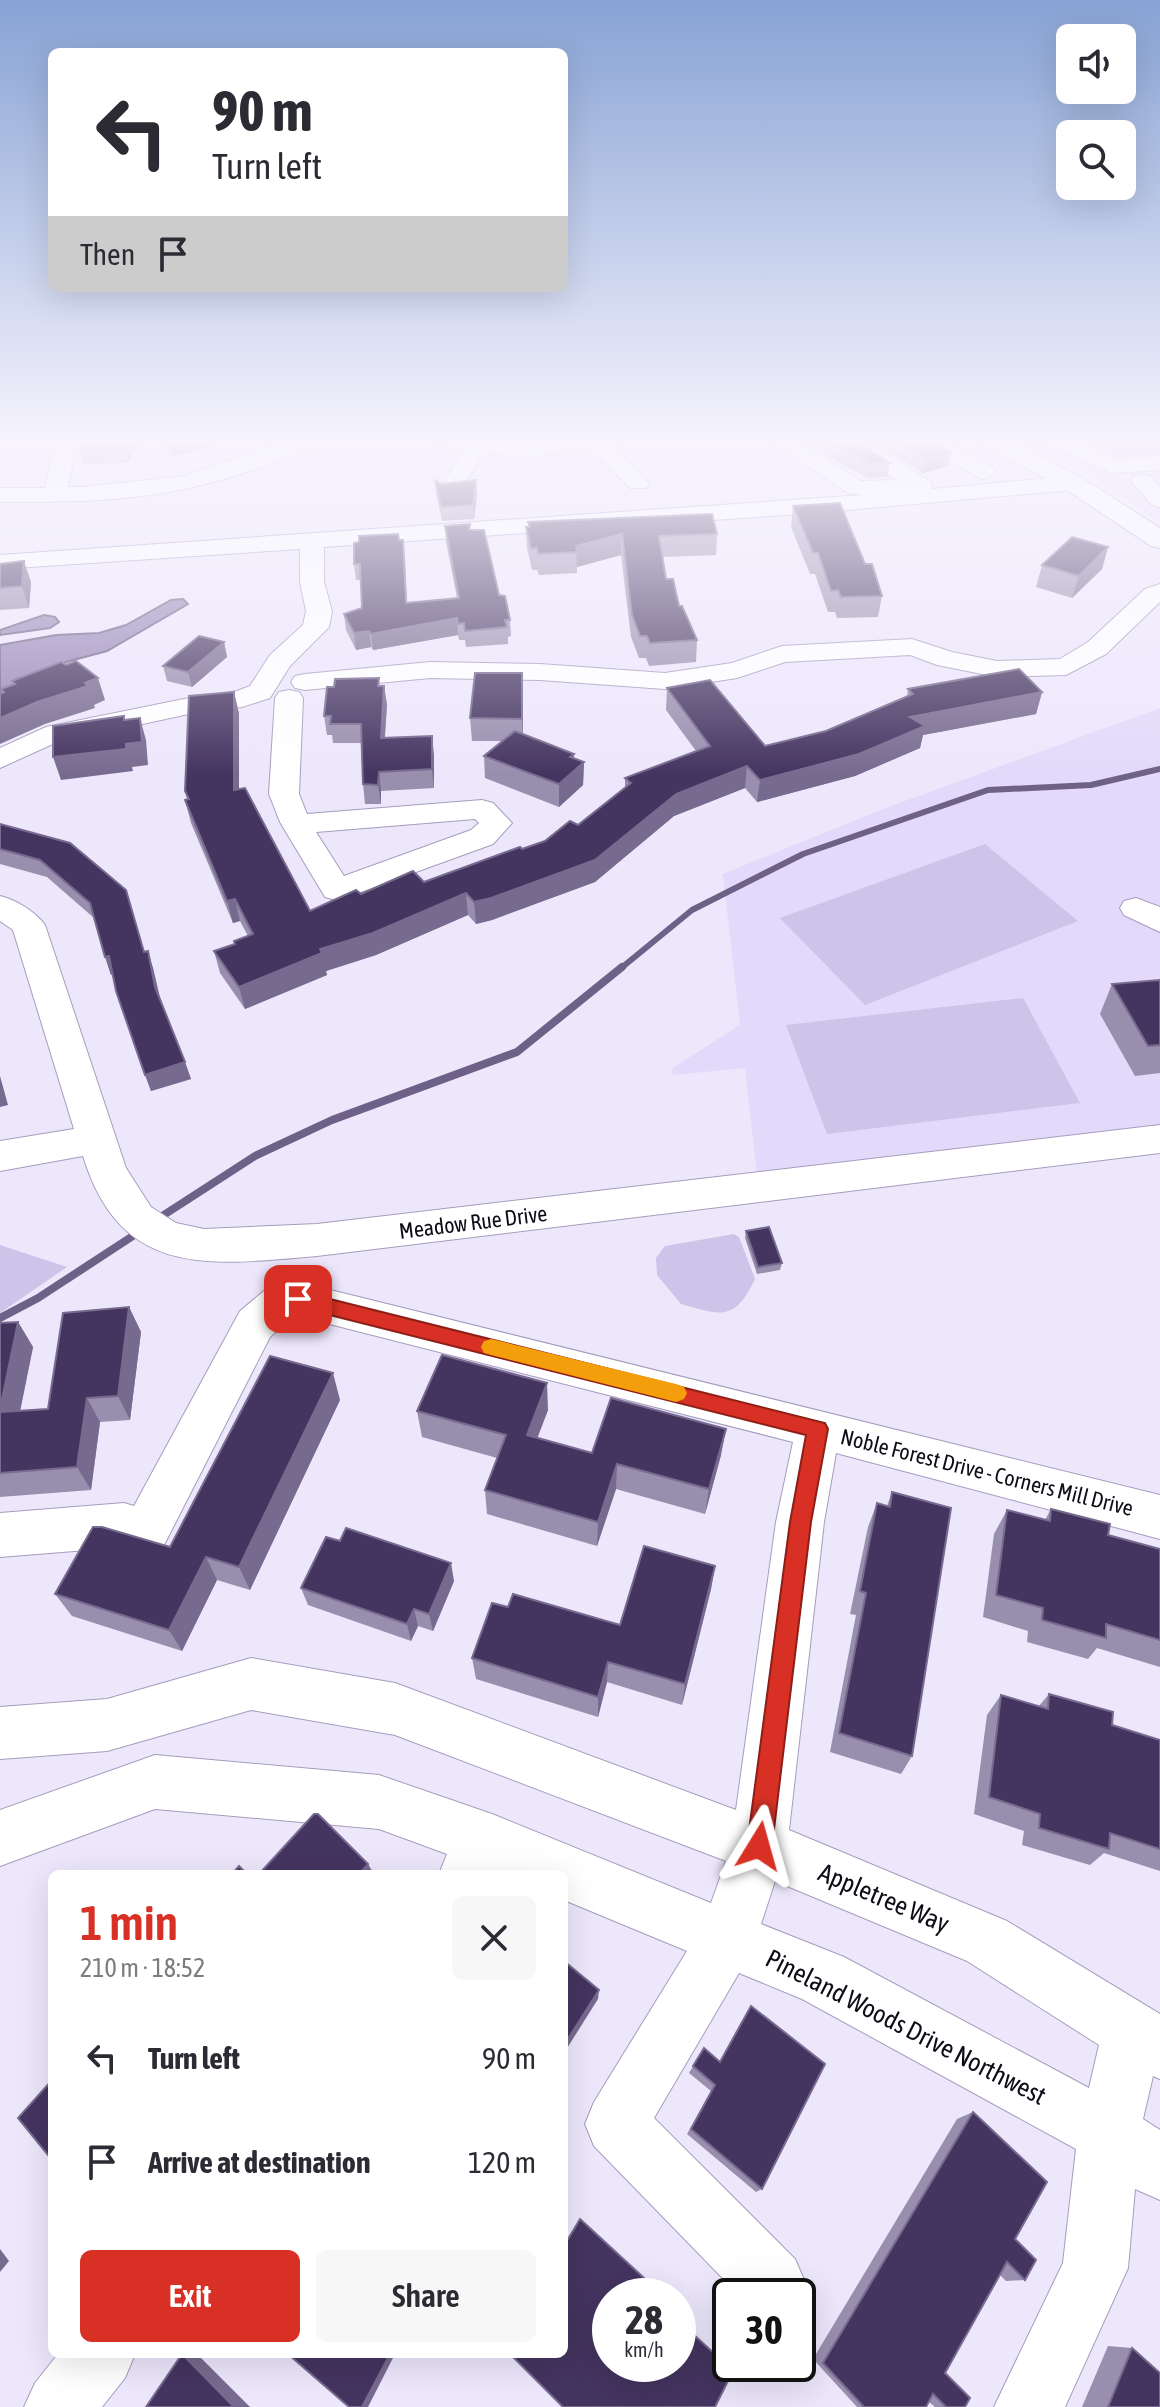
<!DOCTYPE html>
<html lang="en">
<head>
<meta charset="utf-8">
<style>
	body { margin:0; font-family:"Asap Condensed",sans-serif; background:#f7f7f7; color:#2b2b33; height:100vh; display:flex; flex-direction:column; font-size:30px; white-space:nowrap }
	* { box-sizing:border-box; margin:0 }
	p { font-size:26px; color:#7c7c81 }
	.icon { flex:none; width:44px; height:44px; fill:none; stroke:currentColor; stroke-width:2; stroke-linecap:round; stroke-linejoin:round }
	.map { position:relative; flex:1; overflow:hidden }
	.side { position:absolute; left:48px; top:1870px; width:520px; height:488px; display:flex; flex-direction:column; background:#fff; border-radius:12px; box-shadow:0 8px 32px #0002 }
	.side>* { flex:none }
	.guide { position:absolute; left:48px; top:48px; width:520px; height:244px; border-radius:12px; box-shadow:0 8px 32px #0002; background:#fff; color:#2b2b33; overflow:hidden }
	.buttons { position:absolute; left:1056px; top:24px; display:grid; gap:16px }
	.buttons a { display:grid; place-items:center; width:80px; height:80px; border-radius:12px; background:#fff; box-shadow:0 8px 32px #0002; font-size:40px }
	.speed { position:absolute; left:592px; top:2278px; display:flex; gap:16px; font-size:40px; font-weight:700; text-align:center }
	.speed>* { display:grid; place-content:center; width:104px; height:104px; border-radius:50%; background:#fff; box-shadow:0 8px 32px #0002; line-height:1 }
	.speed small { font-size:20px; font-weight:400 }
	.speed .limit { border:4px solid #111; border-radius:12px; background:#fff; color:#111 }
	.pin { position:absolute; display:grid; place-items:center; width:68px; height:68px; color:#fff; margin:-34px; border-radius:16px; box-shadow:0 4px 12px #0006 }
	.me { position:absolute; width:88px; margin:-44px; rotate:8deg; stroke-linejoin:round; filter:drop-shadow(0 0 6px #0008) }
	.turn { display:flex; align-items:center; gap:28px; height:168px; padding:0 32px; font-size:36px }
	.turn .icon { width:104px; height:104px; stroke-width:2.5 }
	.turn b { display:block; font-size:56px; line-height:68px }
	.then { display:flex; align-items:center; height:76px; padding:0 32px; background:#0003; gap:16px; font-size:30px }
	.round { display:grid; place-items:center; flex:none; width:84px; height:84px; border-radius:12px; background:#f7f7f7 }
	.head { display:flex; align-items:center; justify-content:space-between; height:136px; padding:0 32px }
	h1 { font-size:48px; font-weight:600; line-height:60px; color:#d93025 }
	.button { display:flex; gap:16px; margin-top:auto; padding:16px 32px }
	.button a { flex:1; height:92px; border-radius:12px; background:#d93025; color:#fff; font-size:32px; font-weight:600; line-height:92px; text-align:center }
	.button a+a { background:#f7f7f7; color:#2b2b33 }
	ul { padding:0; list-style:none }
	li { display:flex; align-items:center; gap:24px; height:104px; padding:0 32px }
	li div { flex:1 }
	li b { display:block; font-size:30px }
	li em { font-style:normal }
	.map>svg:first-child { display:block }
	.built { fill:#e3d9fa }
	.green { fill:#cec3e8 }
	.water { fill:#9686b7; stroke:#6e6187; stroke-width:2 }
	.lines { fill:none; stroke-linecap:round; stroke-linejoin:round }
	.stream-far1 { stroke:#6e6187; stroke-width:6 }
	.stream { stroke:#6e6187; stroke-width:8 }
	.minor-casing { stroke:#a69cbd; stroke-width:2 }
	.major-casing { stroke:#a69cbd; stroke-width:2 }
	.minor { fill:#fff; fill-rule:evenodd }
	.major { fill:#fff; fill-rule:evenodd }
	.wall { fill:#988eae }
	.shaded-wall { fill:#776a8f }
	.building { fill:#443460; stroke:#776a8f; stroke-width:2 }
	.route { fill:#d93025; stroke:#8d1f18; stroke-width:2 }
	.slow { fill:#f59e0b }
	.labels { text-anchor:middle; stroke-width:8; stroke-linejoin:round; paint-order:stroke }
	.street-label { font-size:22px; fill:#0f0b17; stroke:#fff }
	.near-street-label { font-size:26px; fill:#0f0b17; stroke:#fff }
</style>
</head>
<body>
<div class="map">
<svg width="1160" height="2407" viewBox="0 0 1160 2407">
	<rect width="100%" height="100%" fill="#ede7fc"/>
	<g class="built">
		<path d="M1019 438H1160V522L1081 470Z"/>
		<path d="M1160 708V1126L757 1174 745 1068 673 1075 671 1069 740 1025 723 874 883 809Z"/>
	</g>
	<g class="green">
		<path d="M985 844 1078 921 865 1005 780 918Z"/>
		<path d="M1023 998 1080 1103 827 1134 786 1025Z"/>
		<path d="M734 1234 739 1237 755 1279C735 1321 722 1316 681 1304L657 1275 656 1258 665 1246Z"/>
		<path d="M0 1245 67 1267 0 1313Z"/>
	</g>
	<g class="water">
		<path d="M183 599 188 604 107 651 66 662 59 669 0 700V645L56 635 99 633 126 625 171 600Z"/>
		<path d="M44 615 55 617 59 622 50 628 0 635V630Z"/>
	</g>
	<g class="lines">
		<path class="stream-far1" d="M620 969 692 910 803 854 988 790 1091 785 1160 769"/>
		<g class="stream">
			<path d="M156 1220 255 1156 332 1120 517 1052 622 967"/>
			<path d="M0 1318 38 1298 142 1230"/>
		</g>
		<defs>
			<g id="minor">
				<path d="M297 438H328L325 443C279 461 233 479 184 489 124 502 61 502 0 502V488H45L53 455 64 448 75 455 67 487H82L184 476Z"/>
				<path d="M429 438 507 443 634 438 631 443 612 446 649 483 646 488H630L591 450 531 456 483 454 458 495H442L439 490 463 451 432 443Z"/>
				<path d="M764 438H790L861 481 897 480 834 438H860L930 481 932 489 1073 476 1081 478 1084 483 1081 488 1073 490 813 513 324 547V582L332 611 329 627 290 666 270 698 242 707 184 715 55 743 0 768V748L46 727 184 699 237 691 250 686 270 655 303 625 306 611 300 582V549L0 569V555L864 495 848 493Z"/>
				<path d="M909 438H937L993 467 996 472 985 479 977 477Z"/>
				<path d="M1040 438H1069L1114 459 1160 456V470L1111 473 1043 443Z"/>
				<path d="M1142 474 1150 476 1160 487V507L1152 505 1131 481 1134 476Z"/>
				<path d="M1160 584V602L1106 654 1066 675 997 677 937 665 910 655 785 662 737 678 665 689 540 680 430 678 305 690 295 688 291 682 295 676 305 674 430 662 540 664 665 673 732 663 782 646 912 639 952 652 997 661 1060 659 1088 642 1145 589Z"/>
				<path d="M289 690 299 692 303 698 299 794 307 814 482 800 493 803 512 823 493 844 347 897 336 900 325 897 280 822 269 794 275 698 279 692ZM475 819 479 823 471 830 344 876 316 832Z"/>
				<path d="M0 896C16 900 35 911 45 925L126 1168 151 1207 176 1223 204 1229 317 1224 1160 1125V1153L317 1256C211 1265 121 1280 83 1156L0 1171V1141L74 1129 13 930 0 921Z"/>
				<path d="M1136 898 1160 907V932L1124 915 1120 908 1124 901Z"/>
				<path d="M298 1282 1160 1495V1539L836 1453 824 1522 789 1830 1007 1921 1160 2014V2079L1153 2076 1143 2119 1160 2130V2200L1135 2189 1128 2268 1065 2407H994L1063 2263 1076 2149 802 1999 739 1973 654 2118 795 2259 805 2282 798 2299V2296H740L594 2146 585 2124 594 2102 687 1951 564 1900V1874H439L447 1854 379 1829 155 1809 0 1866V1810L155 1755 379 1775 492 1814 711 1903 726 1861 395 1735 251 1710 107 1751 0 1759V1707L107 1699 251 1658 395 1683 736 1810 776 1522 793 1442 298 1316 291 1318 270 1337 163 1547 146 1553 124 1547 0 1557V1513L124 1503 134 1506 240 1311 264 1291ZM775 1881 967 1961 1099 2045 1089 2088 844 1957 761 1924Z"/>
				<path d="M58 2354H135L125 2378 102 2407H24L35 2383Z"/>
			</g>
			<path id="major" d="M976 438H1006L1082 478 1160 528V548L1151 546 1064 488 980 443Z"/>
		</defs>
		<use href="#minor" class="minor-casing"/>
		<use href="#major" class="major-casing"/>
		<use href="#minor" class="minor"/>
		<use href="#major" class="major"/>
	</g>
	<g class="wall">
		<path d="M85 438H141L128 463 82 464 79 450Z"/>
		<path d="M152 438H211L212 446 172 457Z"/>
		<path d="M794 438H851L890 463 887 477 868 478Z"/>
		<path d="M866 438H924L951 452 948 466 923 473Z"/>
		<path d="M1080 438H1160V454L1118 456Z"/>
		<path d="M435 480 441 484 477 494 474 519 442 521 436 494Z"/>
		<path d="M793 506 865 564 882 596 878 617 837 618 835 612H828L815 574H810L791 527Z"/>
		<path d="M528 522 717 534 716 555 662 557 666 579 679 606 697 640 696 662 649 666 646 658H639L631 637 621 555 577 567V573L539 575 537 570H532L527 548 526 527H528Z"/>
		<path d="M470 524V530L510 620 511 636 508 637V644L466 647 465 640H459L458 635 373 650 371 647 356 650 346 630 344 614 362 608 361 580H356L354 564 399 540 405 556 407 603 457 598 446 542 445 526Z"/>
		<path d="M1108 547 1102 569 1072 598 1036 587 1042 565Z"/>
		<path d="M0 564 31 582 29 608 0 610Z"/>
		<path d="M224 642 227 657 192 687 167 681 163 666Z"/>
		<path d="M380 686H384L387 705 385 738 434 755V788L381 791V804H365L363 784 361 743H333L332 735H327L324 716Z"/>
		<path d="M667 688 765 746 826 731 907 697 908 689 1042 692 1036 714 923 735 920 748 855 776 757 802 745 788 674 816 595 882 492 920 476 924 468 915 376 955 326 971 327 975 245 1009 220 973 214 951 235 944 248 936 240 921 233 923 191 823 185 800 187 799 185 791 234 692 239 714V789L310 911 361 894 424 882 545 841 578 825 625 787V778L696 751 666 710Z"/>
		<path d="M523 695V734L584 762 583 785 559 807 485 778 484 756 502 741H472L470 718Z"/>
		<path d="M0 824 70 843 145 952 153 968 160 997 191 1079 151 1091 112 974 111 975 94 918 47 877 0 864Z"/>
		<path d="M1160 980V1073L1135 1076 1100 1014 1112 984Z"/>
		<path d="M746 1231 782 1263 780 1270 757 1274 745 1238Z"/>
		<path d="M129 1307 141 1332 130 1420 100 1422 91 1490 0 1497V1323L18 1322 33 1347 20 1411 48 1409Z"/>
		<path d="M340 1400 250 1590 217 1580 182 1651 72 1616 55 1594 170 1547Z"/>
		<path d="M548 1410 537 1438 592 1453 721 1455 705 1514 616 1489 597 1546 487 1514 485 1490 497 1458 422 1437 417 1411Z"/>
		<path d="M892 1492 912 1756 901 1774 830 1752 856 1615 850 1614 868 1527 877 1503 887 1506Z"/>
		<path d="M1051 1509 1108 1535 1160 1549V1667L1097 1648 1088 1659 1027 1642 1028 1631 983 1617 994 1534 1007 1510 1045 1520Z"/>
		<path d="M715 1566 711 1589 682 1705 607 1682 598 1717 476 1679 472 1658 508 1607 620 1625Z"/>
		<path d="M454 1581 433 1631 418 1626 411 1641 308 1605 301 1588Z"/>
		<path d="M1049 1694 1112 1725 1160 1740V1871L1104 1853 1090 1865 1022 1845 1024 1831 974 1814 987 1715 1001 1695 1039 1706Z"/>
		<path d="M704 2048 762 2189 756 2192 687 2134 711 2091 689 2073Z"/>
		<path d="M973 2112 1015 2239 1025 2280 1006 2281 1000 2275 945 2373 965 2407H935L929 2402 926 2407H857L813 2359 957 2119Z"/>
		<path d="M1108 2346 1132 2348 1160 2407H1082Z"/>
	</g>
	<g class="shaded-wall">
		<path d="M131 438H141L128 463 125 450Z"/>
		<path d="M189 438H211L212 446 172 457 168 443Z"/>
		<path d="M951 452 948 466 923 473 926 459Z"/>
		<path d="M476 480 477 494 474 519 473 505Z"/>
		<path d="M622 534 621 555 577 567 576 546Z"/>
		<path d="M1108 547 1102 569 1072 598 1079 576Z"/>
		<path d="M24 561 31 582 29 608 22 586Z"/>
		<path d="M457 618 458 635 373 650 371 634Z"/>
		<path d="M369 631 371 647 356 650 354 633Z"/>
		<path d="M224 642 227 657 192 687 188 672Z"/>
		<path d="M522 673 523 695V741L522 719Z"/>
		<path d="M98 678 105 700 94 705 95 708 45 724 0 744V718Z"/>
		<path d="M384 686 387 705 383 757 381 738Z"/>
		<path d="M234 692 239 714V813L234 790Z"/>
		<path d="M1042 692 1036 714 923 735 920 748 855 776 757 802 760 780 910 717Z"/>
		<path d="M140 718 146 740 148 765 132 767 133 771 61 780 53 757 126 744Z"/>
		<path d="M432 736 434 755V788L432 769Z"/>
		<path d="M574 754V771L584 762 583 785 559 807V784L570 757Z"/>
		<path d="M747 766 745 788 674 816 595 882 492 920 476 924 474 902 676 794Z"/>
		<path d="M379 772 381 791V804L378 785Z"/>
		<path d="M466 893 468 915 376 955 326 971 327 975 245 1009 239 987 320 949Z"/>
		<path d="M235 899 240 921 233 923 227 901Z"/>
		<path d="M148 951 153 968 161 1004 155 987Z"/>
		<path d="M109 956 115 974 111 975 105 957Z"/>
		<path d="M185 1062 191 1079 151 1091 145 1075Z"/>
		<path d="M0 1076 8 1105 0 1107Z"/>
		<path d="M129 1307 141 1332 130 1420 118 1396Z"/>
		<path d="M18 1322 33 1347 15 1436 0 1413V1409Z"/>
		<path d="M333 1373 340 1400 250 1590 239 1567Z"/>
		<path d="M547 1383 548 1410 529 1460 527 1435Z"/>
		<path d="M87 1398 100 1422 91 1490 77 1467Z"/>
		<path d="M726 1429 721 1455 705 1514 709 1489Z"/>
		<path d="M617 1464 616 1489 597 1546 598 1522Z"/>
		<path d="M206 1557 217 1580 182 1651 169 1630Z"/>
		<path d="M451 1563 454 1581 433 1631 429 1614Z"/>
		<path d="M715 1566 711 1589 682 1705 685 1684Z"/>
		<path d="M414 1609 418 1626 411 1641 407 1624Z"/>
		<path d="M608 1662 607 1682 598 1717V1697Z"/>
		<path d="M368 1864 374 1874H359Z"/>
		<path d="M599 1990 598 1999 564 2053V2045Z"/>
		<path d="M0 2249 9 2261 0 2272Z"/>
		<path d="M182 2354H197L250 2407H234Z"/>
		<path d="M390 2354H395L368 2407H362Z"/>
	</g>
	<g class="building">
		<path d="M85 438H131L125 450H79Z"/>
		<path d="M163 438H189L168 443Z"/>
		<path d="M821 438H851L890 463 870 464Z"/>
		<path d="M890 438H924L951 452 926 459Z"/>
		<path d="M435 480 441 484 476 480 473 505 441 507Z"/>
		<path d="M840 503 865 564H872L882 596 841 597 838 590 831 591 818 553H813L793 506Z"/>
		<path d="M712 514 717 534 659 536 666 579H673L679 606H682L697 640 650 643 647 636H640L632 615 622 534 576 546 577 552 538 554 537 548 531 549 526 527H530L528 522Z"/>
		<path d="M470 524 469 530H484L499 595 505 596 510 620H505L507 627 465 631 464 623 458 624 457 618 371 634 369 631 354 633 344 614 362 608 360 564H354V543L359 542V536L398 534 399 540H403L406 603 459 598 445 526Z"/>
		<path d="M1072 537 1108 547 1079 576 1042 565Z"/>
		<path d="M24 561 22 586 0 588V564Z"/>
		<path d="M199 636 224 642 188 672 163 666Z"/>
		<path d="M76 661 98 678 85 683 88 686 37 702 0 718V694L4 692 1 689 15 684 12 681 61 662 66 665Z"/>
		<path d="M1019 669 1042 692 910 717 925 726 859 754 760 780 747 766 676 794 595 860 491 898 474 902 466 893 373 933 320 949 322 953 239 987 214 951 235 944 234 941 253 934 235 899 227 901 185 800 189 799 185 791 189 696 234 692V790L245 788 310 911 356 890 361 894 413 871 424 882 520 847 522 849 545 841 570 821 578 825 631 783 625 778 710 746 667 688 710 680 765 746 826 731 913 694 908 689Z"/>
		<path d="M475 673H522V719L470 718Z"/>
		<path d="M379 678 378 686H384L381 738 432 736V769L379 772 378 785 363 784 361 724H330L331 716H324L327 687H334L335 679Z"/>
		<path d="M124 716V720L140 718 142 742 126 744V749L53 757V726Z"/>
		<path d="M515 731 574 754 570 757 584 762 559 784 484 756Z"/>
		<path d="M0 824 70 843 126 890 144 952 148 951 155 987 185 1062 145 1075 116 991 109 956 105 957 90 903 40 860 0 849Z"/>
		<path d="M1160 980V1045L1148 1046 1112 984Z"/>
		<path d="M769 1227 782 1263 758 1267 746 1231Z"/>
		<path d="M129 1307 118 1396 87 1398 77 1467 0 1473V1412L48 1409 63 1313Z"/>
		<path d="M18 1322 0 1409V1323Z"/>
		<path d="M442 1355 547 1383 527 1435 592 1453 611 1398 726 1429 709 1489 617 1464 598 1522 485 1490 506 1435 417 1411Z"/>
		<path d="M270 1356 333 1373 239 1567 206 1557 169 1630 55 1594 93 1527H102L170 1547Z"/>
		<path d="M892 1492 951 1508 912 1756 839 1733 866 1593 860 1591 877 1503 890 1507Z"/>
		<path d="M1051 1509 1110 1524 1108 1535 1160 1549V1640L1106 1624V1638L1042 1620 1043 1608 996 1595 1007 1510 1050 1521Z"/>
		<path d="M346 1528 451 1563 429 1614 414 1609 407 1624 301 1588 326 1537 340 1541Z"/>
		<path d="M644 1546 715 1566 685 1684 608 1662 598 1697 472 1658 492 1603 508 1607 513 1594 620 1625Z"/>
		<path d="M1049 1694 1113 1712 1112 1725 1160 1740V1849L1110 1833 1109 1849 1039 1828 1040 1814 989 1797 1001 1695 1048 1709Z"/>
		<path d="M314 1814H318L368 1864 359 1874H259Z"/>
		<path d="M239 1866 247 1874H232Z"/>
		<path d="M564 1961 599 1990 564 2045Z"/>
		<path d="M751 2006 825 2064 762 2189 691 2129 715 2085 693 2066 704 2048 720 2062Z"/>
		<path d="M52 2080V2160L18 2118Z"/>
		<path d="M973 2112 1047 2182 1015 2239 1036 2260 1025 2280 1007 2262 945 2373 970 2398 965 2407H946L933 2394 926 2407H864L823 2363Z"/>
		<path d="M580 2219 644 2278 634 2296H610V2364H678V2320L733 2371 715 2407H563L511 2355 512 2354H564V2246Z"/>
		<path d="M1132 2348 1160 2373V2407H1108Z"/>
		<path d="M182 2354 234 2407H146Z"/>
		<path d="M288 2354H390L362 2407H349Z"/>
	</g>
	<linearGradient id="sky" x2="0" y2="1"><stop stop-color="#87a2d4"/><stop offset="0.57" stop-color="#f7f4fe"/><stop offset="1" stop-color="#f7f4fe" stop-opacity="0"/></linearGradient>
	<rect width="1160" height="775" fill="url(#sky)"/>
	<path class="route" d="M298 1291 825 1423 828 1429 811 1522 772 1846 768 1855 759 1858 750 1855 747 1846 790 1522 806 1435 298 1307 291 1305 288 1299 291 1293Z"/>
	<path class="slow" d="M491 1339 676 1384 684 1387 687 1393 684 1399 676 1402 491 1355 484 1353 481 1347 484 1341Z"/>
	<g class="labels">
		<g class="street-label">
			<text transform="translate(473 1222) rotate(-7)" y="8">Meadow Rue Drive</text>
			<text transform="translate(987 1472) rotate(14)" y="8">Noble Forest Drive - Corners Mill Drive</text>
		</g>
		<g class="near-street-label">
			<text transform="translate(884 1898) rotate(23)" y="9">Appletree Way</text>
			<text transform="translate(906 2027) rotate(27)" y="9">Pineland Woods Drive Northwest</text>
		</g>
	</g>
</svg>
<div class="buttons">
<a><svg class="icon" aria-label="sound" viewBox="0 0 24 24"><path d="M4 9h4l5-4v14l-5-4H4zM17 9q2 3 0 6"/></svg></a>
<a><svg class="icon" aria-label="search" viewBox="0 0 24 24"><circle cx="10" cy="10" r="6"/><path d="M15 15l6 6"/></svg></a>
</div>
<div class="speed"><div>28<small>km/h</small></div><div class="limit">30</div></div>
<div class="pin" style="left:298px;top:1299px;background:#d93025"><svg class="icon" aria-label="arrive" viewBox="0 0 24 24"><path d="M6 21V4h12l-3 4 3 4H6"/></svg></div>
<svg class="me" style="left:759px;top:1846px" viewBox="-20 -20 40 40"><path d="M0-17L14 15 0 8-14 15z" fill="#d93025" stroke="#fff" stroke-width="4"/></svg>
<div class="guide">
<div class="turn"><svg class="icon" aria-label="left" viewBox="0 0 24 24"><path d="M17 20v-9H6M10 6l-5 5 5 5"/></svg><div><b>90 m</b>Turn left</div></div>
<div class="then">Then<svg class="icon" aria-label="arrive" viewBox="0 0 24 24"><path d="M6 21V4h12l-3 4 3 4H6"/></svg></div>
</div>
<section class="side">
<div class="head"><div><h1>1 min</h1><p>210 m · 18:52</p></div><a class="round"><svg class="icon" aria-label="close" viewBox="0 0 24 24"><path d="M6 6l12 12M18 6L6 18"/></svg></a></div>
<ul>
<li><svg class="icon" aria-label="left" viewBox="0 0 24 24"><path d="M17 20v-9H6M10 6l-5 5 5 5"/></svg><div><b>Turn left</b></div><em>90 m</em></li>
<li><svg class="icon" aria-label="arrive" viewBox="0 0 24 24"><path d="M6 21V4h12l-3 4 3 4H6"/></svg><div><b>Arrive at destination</b></div><em>120 m</em></li>
</ul>
<div class="button"><a>Exit</a><a>Share</a></div>
</section>
</div>
</body>
</html>
